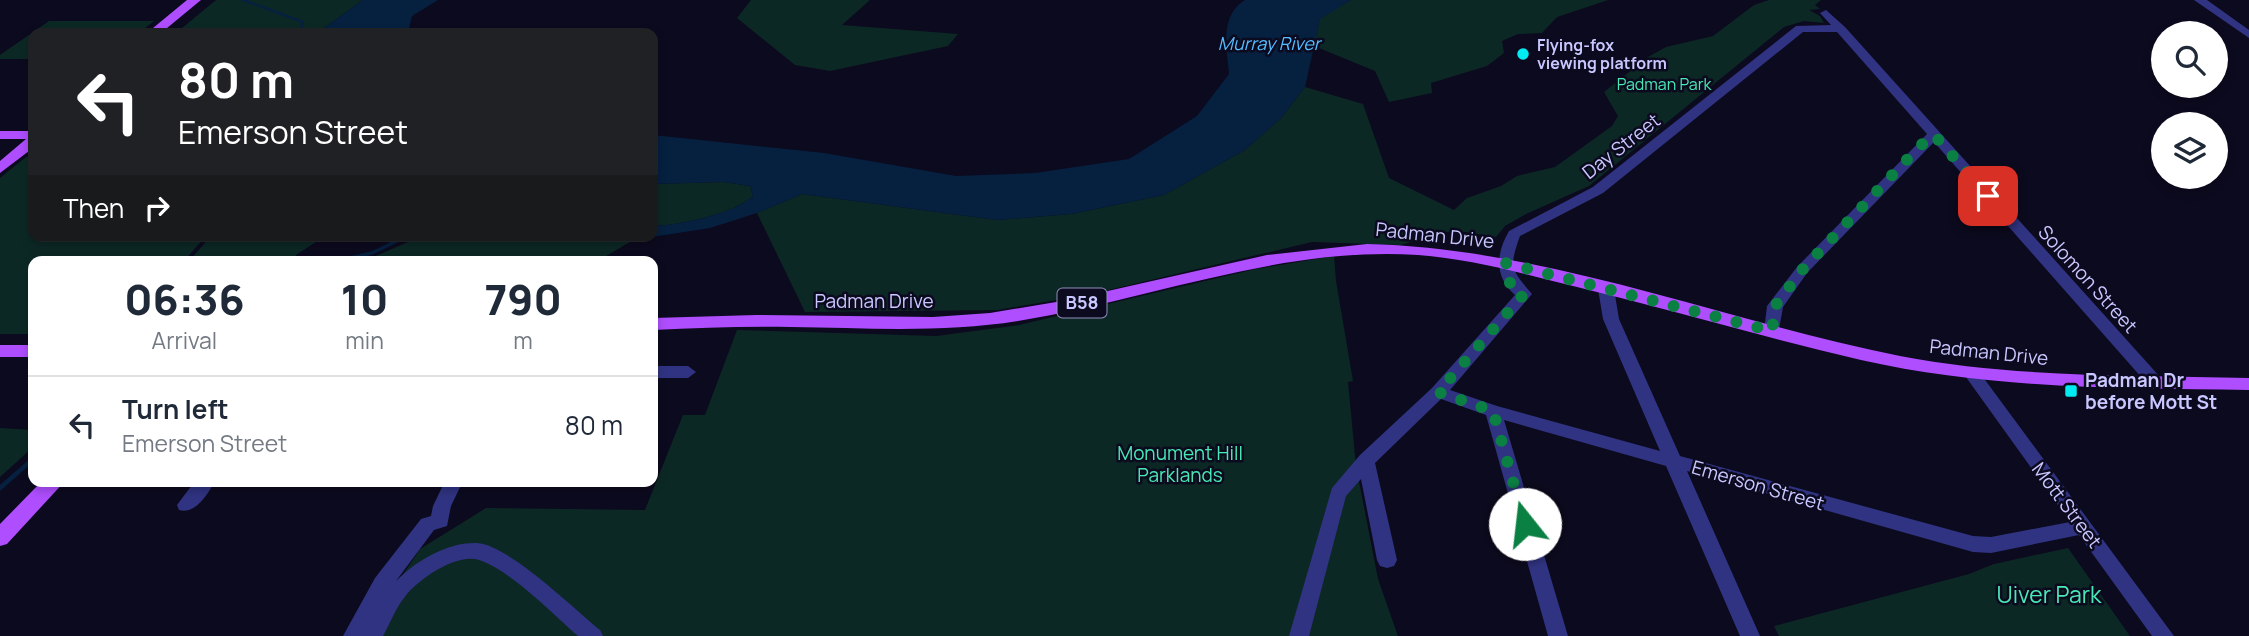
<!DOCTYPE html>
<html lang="en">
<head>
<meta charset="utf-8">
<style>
	body { margin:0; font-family:Manrope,sans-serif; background:#f6f6f7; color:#1f2937; height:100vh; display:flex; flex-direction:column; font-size:26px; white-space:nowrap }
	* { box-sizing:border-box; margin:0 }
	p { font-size:23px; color:#747a83 }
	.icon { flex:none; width:38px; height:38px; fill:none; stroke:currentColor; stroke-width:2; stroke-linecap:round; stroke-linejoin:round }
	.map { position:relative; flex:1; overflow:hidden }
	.side { position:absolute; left:28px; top:256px; width:630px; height:231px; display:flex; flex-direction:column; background:#fff; border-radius:14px; box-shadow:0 4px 10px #0003 }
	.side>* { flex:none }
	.hud { position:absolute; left:28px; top:28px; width:630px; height:214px; border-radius:14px; box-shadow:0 4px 10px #0003; background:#202124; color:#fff; overflow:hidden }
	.buttons { position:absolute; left:2151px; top:21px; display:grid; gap:14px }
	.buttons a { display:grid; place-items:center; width:77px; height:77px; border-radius:50%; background:#fff; box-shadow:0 4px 10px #0003; font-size:35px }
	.pin { position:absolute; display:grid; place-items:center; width:60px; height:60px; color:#fff; margin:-30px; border-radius:14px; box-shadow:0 4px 10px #0006 }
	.me { position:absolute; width:77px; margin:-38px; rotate:344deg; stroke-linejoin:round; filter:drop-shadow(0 0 5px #0008) }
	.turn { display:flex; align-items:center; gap:24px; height:147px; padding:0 35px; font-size:32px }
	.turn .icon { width:91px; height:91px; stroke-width:2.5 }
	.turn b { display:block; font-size:49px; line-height:60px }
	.then { display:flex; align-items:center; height:66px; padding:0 35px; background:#0003; gap:14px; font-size:26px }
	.eta { display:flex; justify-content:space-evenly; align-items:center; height:119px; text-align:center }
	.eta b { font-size:42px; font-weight:800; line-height:49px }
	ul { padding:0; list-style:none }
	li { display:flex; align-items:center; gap:21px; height:98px; padding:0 35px; border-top:2px solid #e0e1e3 }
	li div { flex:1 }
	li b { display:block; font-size:26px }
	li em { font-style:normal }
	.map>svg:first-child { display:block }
	.green { fill:#0c2825 }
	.water { fill:#062040 }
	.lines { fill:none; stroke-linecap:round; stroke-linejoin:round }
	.stream-far2 { stroke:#062040; stroke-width:2.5 }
	.stream-far1 { stroke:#062040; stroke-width:3.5 }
	.stream { stroke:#062040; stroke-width:4.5 }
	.minor { fill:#303381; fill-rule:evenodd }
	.major { fill:#af4eff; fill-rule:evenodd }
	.route { stroke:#0b8043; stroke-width:12; stroke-dasharray:0 21.6 }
	.poi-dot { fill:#00ecf2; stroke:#0c0a1e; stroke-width:2.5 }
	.labels { text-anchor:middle; stroke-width:5; stroke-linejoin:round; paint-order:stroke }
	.far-poi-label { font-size:16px; font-weight:bold; fill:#c9c7ff; stroke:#0c0a1e; text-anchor:start }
	.far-park-label { font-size:16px; fill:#49e9b5; stroke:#0c0a1e }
	.far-water-label { font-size:18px; font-style:italic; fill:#55bdff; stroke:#0c0a1e }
	.shield { fill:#0c0a1e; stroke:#908ebc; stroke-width:2 }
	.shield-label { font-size:18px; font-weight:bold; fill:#c9c7ff }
	.street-label { font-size:19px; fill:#c9c7ff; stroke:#0c0a1e }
	.poi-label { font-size:19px; font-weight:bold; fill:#c9c7ff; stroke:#0c0a1e; text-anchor:start }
	.park-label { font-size:19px; fill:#49e9b5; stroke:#0c0a1e }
	.near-park-label { font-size:23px; fill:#49e9b5; stroke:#0c0a1e }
</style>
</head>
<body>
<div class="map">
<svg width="2249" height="636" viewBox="0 0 2249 636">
	<rect width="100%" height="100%" fill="#0c0a1e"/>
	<g class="green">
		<path d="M216 0H363L317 33H176Z"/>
		<path d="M751 0H870L842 25 958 34 948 46 830 71 795 65 737 18Z"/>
		<path d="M1351 0H1608L1557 17 1542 33 1518 34 1502 41 1504 53 1487 66 1431 83 1432 93 1389 102 1375 71 1314 46 1320 18Z"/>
		<path d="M1769 0H1821L1815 5 1820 9 1809 10 1820 16 1824 23 1804 21 1784 27 1589 186 1526 214 1505 226 1496 237 1464 232H1447L1400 245 1312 242 1087 295 997 310 805 312 757 213 802 194 997 220 1071 214 1164 195 1245 150 1281 118 1305 87 1363 104 1389 178 1454 210 1467 198 1501 186 1517 176 1555 167 1612 126 1618 116 1604 92 1648 57 1666 47 1713 36 1754 5Z"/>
		<path d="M49 21H154L139 33H33V59H0V55Z"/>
		<path d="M33 155V236H206L184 261H33V334H0V178L26 157Z"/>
		<path d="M724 182 750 186 753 196C733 214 680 225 653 226V184Z"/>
		<path d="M211 236H325L296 255V261H189Z"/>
		<path d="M422 236H576L584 239 633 240 598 261H364Z"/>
		<path d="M1334 256 1336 281 1353 381 1348 382 1356 466 1378 579 1398 636H373L394 588 420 549 486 508 645 510 683 415H705L737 330 936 336 1019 325 1256 269Z"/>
		<path d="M0 428 33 430V447L0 477Z"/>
		<path d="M2068 548 2130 636H1779L1774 626 1969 574 1994 564Z"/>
	</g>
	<g class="water">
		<path d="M363 0H438L412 16 408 33H317Z"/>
		<path d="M1245 0H1351L1320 19 1305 87 1281 118 1245 150 1164 195 1071 214 997 220 802 194 757 213 710 228 633 240 583 239 576 236H653V226C680 225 733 214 753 196L750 186 724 182 653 184V135L824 153 956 176 1035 173 1129 159 1197 116 1229 74C1227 49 1219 16 1245 0Z"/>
	</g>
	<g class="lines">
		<path class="stream-far2" d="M243 0 303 22 300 33"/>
		<path class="stream-far1" d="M337 261 372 253 407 236"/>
		<path class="stream" d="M0 488 33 459"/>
		<g class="minor">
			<path d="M2194 0H2207L2249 30V38Z"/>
			<path d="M1826 10 1845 27 2161 378 2163 382 2161 386H2149L1934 142 1807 273 1783 307 1778 335H1766L1764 331 1767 306 1797 267 1927 134 1837 32H1803L1603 193 1520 236C1508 269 1512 270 1532 294L1450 390 1497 406 1660 451 1603 319 1598 289 1606 284 1614 289 1619 319 1680 456 1973 536 1991 537 2070 522 1963 373 1971 367 1977 369 2174 636H2152L2079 535 1991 553 1973 552 1687 471 1760 636H1740L1666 466 1504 420 1568 636H1548L1486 415 1441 399 1375 463 1397 560 1394 566 1387 568 1380 566 1377 560 1361 479 1346 496 1309 636H1289L1332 488 1360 455 1432 388 1515 295C1494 277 1496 253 1509 231L1593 187 1796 26 1831 25 1820 13Z"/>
			<path d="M653 366H688L696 372 688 378H653Z"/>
			<path d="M195 481H215C208 494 195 515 179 510L177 505Z"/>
			<path d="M445 481H463L451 506 447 526 434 530 396 581C416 561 447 542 477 543 509 545 574 609 600 630L603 636H578C553 614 510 570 479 560 456 553 417 580 404 598 395 609 390 624 383 636H343L375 578 421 519 431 516 433 506Z"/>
		</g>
		<g class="major">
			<path d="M187 0H201L161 33H147Z"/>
			<path d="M0 131H33V148L0 173V161L26 139H0Z"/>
			<path d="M1367 244C1547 248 1724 321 1900 356 2015 378 2132 375 2249 378V390C2118 388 1989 389 1861 360 1766 338 1672 310 1577 287 1525 274 1472 259 1418 255 1281 246 1152 299 1018 321 943 333 867 328 791 327 745 326 699 328 653 330V318L756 315 933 317 990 313 1068 300 1267 255Z"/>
			<rect x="0" y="345" width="33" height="12"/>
			<path d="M42 481H65L7 544 0 546V524Z"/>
		</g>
	</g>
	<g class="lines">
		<path class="route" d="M1525 524 1493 411 1438 392 1524 294 1510 283 1505 263 1772 331 1775 306 1802 270 1920 146 1934 135 1988 196"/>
	</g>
	<g class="poi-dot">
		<circle cx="1523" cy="54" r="7"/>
		<rect x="2064" y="384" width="14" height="14" rx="3.5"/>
	</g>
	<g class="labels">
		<g class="far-poi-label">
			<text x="1537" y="51">Flying-fox<tspan x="1537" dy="18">viewing platform</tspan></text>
		</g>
		<g class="far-park-label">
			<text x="1664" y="90">Padman Park</text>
		</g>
		<g class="far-water-label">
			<text x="1269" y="50">Murray River</text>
		</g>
		<rect class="shield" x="1057.5" y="288.5" width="49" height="29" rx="5"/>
		<g class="shield-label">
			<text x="1082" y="309">B58</text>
		</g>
		<g class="street-label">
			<text transform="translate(1621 146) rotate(-38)" y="7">Day Street</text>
			<text transform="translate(1435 235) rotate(6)" y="7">Padman Drive</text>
			<text transform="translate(2088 279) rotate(48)" y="7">Solomon Street</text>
			<text x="874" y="308">Padman Drive</text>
			<text transform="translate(1989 352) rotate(6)" y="7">Padman Drive</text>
			<text transform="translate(1758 485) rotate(16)" y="7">Emerson Street</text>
			<text transform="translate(2067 505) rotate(53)" y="7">Mott Street</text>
		</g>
		<g class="poi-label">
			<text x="2085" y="387">Padman Dr<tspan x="2085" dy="22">before Mott St</tspan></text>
		</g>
		<g class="park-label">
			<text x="1180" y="460">Monument Hill<tspan x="1180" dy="22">Parklands</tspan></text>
		</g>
		<g class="near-park-label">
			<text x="2049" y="603">Uiver Park</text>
		</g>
	</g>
</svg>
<div class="buttons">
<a><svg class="icon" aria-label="search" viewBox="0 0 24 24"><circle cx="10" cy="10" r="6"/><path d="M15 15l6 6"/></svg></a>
<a><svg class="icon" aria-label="layers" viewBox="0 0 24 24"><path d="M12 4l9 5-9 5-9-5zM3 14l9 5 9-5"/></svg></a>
</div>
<div class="pin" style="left:1988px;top:196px;background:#d93025"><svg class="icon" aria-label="arrive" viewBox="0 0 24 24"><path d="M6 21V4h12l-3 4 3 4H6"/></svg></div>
<svg class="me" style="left:1525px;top:524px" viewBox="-20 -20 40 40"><circle r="19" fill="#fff"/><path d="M0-13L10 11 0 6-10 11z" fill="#0b8043"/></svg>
<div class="hud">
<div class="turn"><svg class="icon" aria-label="left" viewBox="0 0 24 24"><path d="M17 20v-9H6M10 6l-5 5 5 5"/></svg><div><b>80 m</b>Emerson Street</div></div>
<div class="then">Then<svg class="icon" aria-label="right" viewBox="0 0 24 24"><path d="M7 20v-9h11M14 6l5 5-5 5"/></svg></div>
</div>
<section class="side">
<div class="eta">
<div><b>06:36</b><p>Arrival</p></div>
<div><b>10</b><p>min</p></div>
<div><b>790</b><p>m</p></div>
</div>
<ul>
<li><svg class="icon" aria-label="left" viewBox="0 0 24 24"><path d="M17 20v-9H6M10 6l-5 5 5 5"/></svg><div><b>Turn left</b><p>Emerson Street</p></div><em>80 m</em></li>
</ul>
</section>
</div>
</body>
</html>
